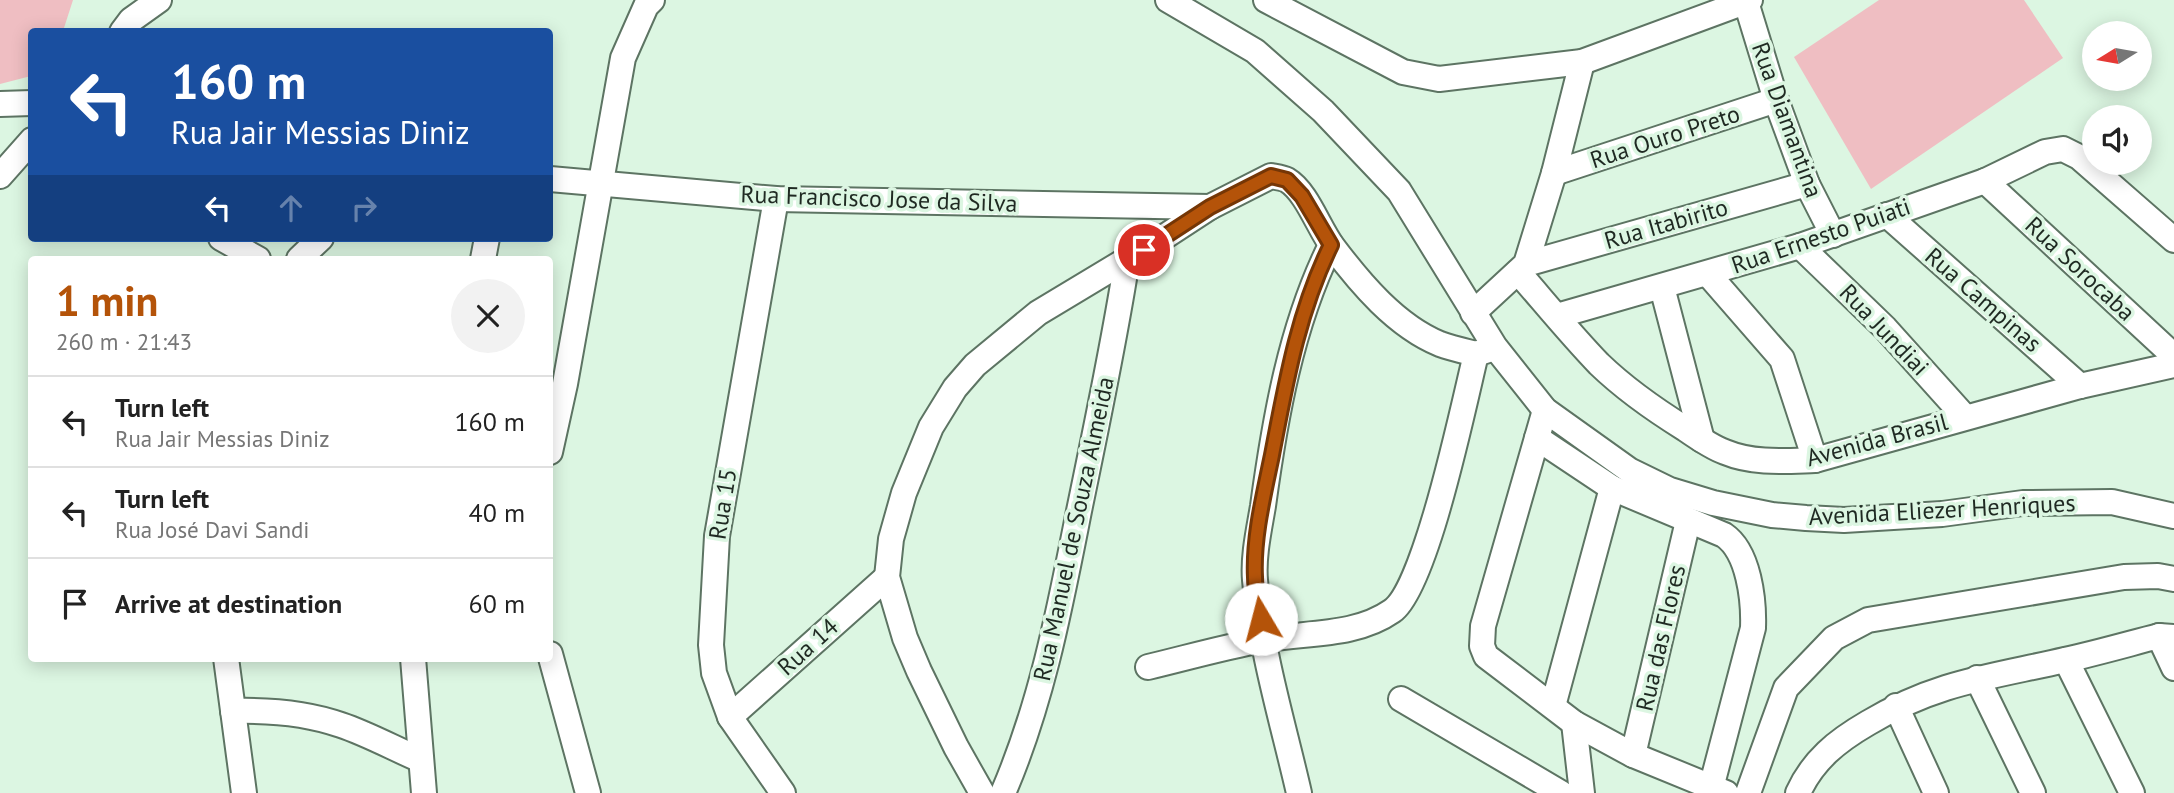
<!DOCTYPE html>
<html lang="en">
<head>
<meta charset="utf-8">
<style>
	body { margin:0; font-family:"PT Sans",sans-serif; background:#f2f2f2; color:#222; height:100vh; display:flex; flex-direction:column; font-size:26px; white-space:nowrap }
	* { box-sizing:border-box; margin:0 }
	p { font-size:23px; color:#767676 }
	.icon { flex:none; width:38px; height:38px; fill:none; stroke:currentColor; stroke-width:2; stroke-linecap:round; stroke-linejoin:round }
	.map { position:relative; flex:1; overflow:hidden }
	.panel { position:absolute; left:28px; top:256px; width:525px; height:406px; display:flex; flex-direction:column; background:#fff; border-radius:7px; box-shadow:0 4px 18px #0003 }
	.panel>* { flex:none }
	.banner { position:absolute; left:28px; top:28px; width:525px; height:214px; border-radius:7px; box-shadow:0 4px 18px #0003; background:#1a4fa0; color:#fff; overflow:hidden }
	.needle { width:46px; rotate:259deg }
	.controls { position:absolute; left:2082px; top:21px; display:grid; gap:14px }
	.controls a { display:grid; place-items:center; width:70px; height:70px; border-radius:50%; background:#fff; box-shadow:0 4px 18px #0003; font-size:35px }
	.pin { position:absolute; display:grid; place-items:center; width:60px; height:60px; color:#fff; margin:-30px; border:4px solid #fff; border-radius:50%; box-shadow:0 2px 7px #0007 }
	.me { position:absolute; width:77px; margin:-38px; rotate:352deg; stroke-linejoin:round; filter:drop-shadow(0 0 5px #0008) }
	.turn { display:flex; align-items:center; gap:24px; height:147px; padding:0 28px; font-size:32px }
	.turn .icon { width:91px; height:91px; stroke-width:2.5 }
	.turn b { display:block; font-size:49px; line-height:60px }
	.lanes { display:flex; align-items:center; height:66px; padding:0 28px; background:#0003; justify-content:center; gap:35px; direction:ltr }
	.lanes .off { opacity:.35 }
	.round { display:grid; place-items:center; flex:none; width:74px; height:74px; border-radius:37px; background:#f2f2f2 }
	.summary { display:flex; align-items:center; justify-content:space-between; height:119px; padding:0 28px }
	h1 { font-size:42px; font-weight:700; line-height:52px; color:#b45309 }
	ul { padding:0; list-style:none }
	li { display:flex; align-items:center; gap:21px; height:91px; padding:0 28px; border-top:2px solid #e0e0e0 }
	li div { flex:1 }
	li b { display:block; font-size:26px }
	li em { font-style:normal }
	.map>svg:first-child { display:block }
	.green { fill:#efbec2 }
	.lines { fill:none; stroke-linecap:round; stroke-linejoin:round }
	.minor-casing { stroke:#5d7463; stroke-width:28 }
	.minor { stroke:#fff; stroke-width:24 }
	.route-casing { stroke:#753606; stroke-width:18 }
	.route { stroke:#b45309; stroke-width:12 }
	.labels { text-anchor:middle; stroke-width:7; stroke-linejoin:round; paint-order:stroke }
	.street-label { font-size:24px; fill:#1f2922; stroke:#dcf6e2 }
</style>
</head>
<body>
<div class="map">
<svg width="2174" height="793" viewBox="0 0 2174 793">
	<rect width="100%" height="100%" fill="#dcf6e2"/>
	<g class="green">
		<path d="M0 0H73L63 31 32 32 31 76 0 84Z"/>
		<path d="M1879 0H2024L2063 58 1871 189 1794 57Z"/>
	</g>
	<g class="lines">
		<defs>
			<g id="minor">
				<path d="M1168 0 1255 51 1323 111 1399 191 1495 347 1545 410 1629 470 1670 490 1713 503 1772 515 1806 518 1844 520 1942 514 2023 503 2112 502 2174 516"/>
				<path d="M1266 0 1403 72 1439 79 1582 62 1750 0"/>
				<path d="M1746 2 1776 100 1807 184 1833 235"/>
				<path d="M122 32 131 20 159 0"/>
				<path d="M0 104 32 103"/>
				<path d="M1554 173 1776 100"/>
				<path d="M0 176 32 140"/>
				<path d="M550 179 776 199 1210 207"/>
				<path d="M1985 181 2174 356"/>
				<path d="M776 199 717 536 711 645 714 673 730 717 783 793"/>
				<path d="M1887 215 2080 386"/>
				<path d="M221 238 258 259"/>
				<path d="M1800 246 1885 328 1965 417"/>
				<path d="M299 259 321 238"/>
				<path d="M483 259 487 238"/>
				<path d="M1526 264 1807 184"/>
				<path d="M1518 272C1545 303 1571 335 1599 364 1624 388 1655 410 1684 428 1697 437 1711 447 1725 452 1754 464 1785 461 1815 460L2080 386 2174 365"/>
				<path d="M1708 274 1782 359 1815 460"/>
				<path d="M1662 287 1702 440"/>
				<path d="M1473 313 1526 264 1554 173 1582 62"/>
				<path d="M1557 316 1800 246 1985 181 2045 152 2063 149 2079 157 2174 240"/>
				<path d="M1545 410 1483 626 1482 646 1486 656 1574 723 1633 755 1726 793"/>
				<path d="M1537 438 1612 488 1724 535C1749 552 1754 600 1753 628L1711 788"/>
				<path d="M550 452 565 384 623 58 646 6 652 0"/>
				<path d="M2159 636 2174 668"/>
				<path d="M550 654 588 793"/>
				<path d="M226 658 244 793"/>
				<path d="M413 658 424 793"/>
				<path d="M2066 660 2132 793"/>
				<path d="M1148 667C1186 658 1224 647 1263 640 1305 632 1355 637 1392 611 1426 588 1464 403 1476 354L1491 349"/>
				<path d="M1977 678 2033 793"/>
				<path d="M1401 699 1561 793"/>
				<path d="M1553 706 1612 488"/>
				<path d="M1896 706 1936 793"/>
				<path d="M233 711C270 710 307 713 341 725 368 734 395 749 421 760"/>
				<path d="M730 717 887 577"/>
				<path d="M1574 723 1582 793"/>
				<path d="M1633 755 1688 521"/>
				<path d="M982 793 956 747 919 671 905 638 887 577 891 539 904 493 931 427 955 388 975 365 1038 313 1161 239 1210 207 1271 176C1276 177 1283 178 1287 180 1307 192 1319 229 1333 247 1360 283 1396 326 1440 344 1451 348 1464 351 1476 354"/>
				<path d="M1003 793C1042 703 1060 607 1079 511 1096 428 1114 344 1127 260"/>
				<path d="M1299 793C1283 723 1261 652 1255 580 1253 556 1259 530 1263 506 1275 418 1291 325 1331 245"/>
				<path d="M1748 793 1786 688 1834 638 1868 620 2124 577 2158 576 2174 579"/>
				<path d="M1798 793C1813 760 1837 741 1868 723 1936 682 1991 677 2065 660 2097 653 2128 644 2159 636L2174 637"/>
			</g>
		</defs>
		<use href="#minor" class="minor-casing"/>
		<use href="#minor" class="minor"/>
	</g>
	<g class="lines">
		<defs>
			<path id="route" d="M1144 250 1210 207 1271 176 1287 180 1302 196 1331 245C1298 312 1286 382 1272 455 1264 494 1253 537 1255 577 1255 591 1259 605 1261 619"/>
		</defs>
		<use href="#route" class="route-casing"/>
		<use href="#route" class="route"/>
	</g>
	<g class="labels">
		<g class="street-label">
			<text transform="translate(1787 120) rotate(70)" y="8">Rua Diamantina</text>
			<text transform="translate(1665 137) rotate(-18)" y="8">Rua Ouro Preto</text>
			<text transform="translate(879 199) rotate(2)" y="8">Rua Francisco Jose da Silva</text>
			<text transform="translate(1666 224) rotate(-16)" y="8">Rua Itabirito</text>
			<text transform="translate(1821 236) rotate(-19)" y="8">Rua Ernesto Puiati</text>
			<text transform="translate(2080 269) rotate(43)" y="8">Rua Sorocaba</text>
			<text transform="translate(1983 300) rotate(41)" y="8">Rua Campinas</text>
			<text transform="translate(1884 330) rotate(46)" y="8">Rua Jundiai</text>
			<text transform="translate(1877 440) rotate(-15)" y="8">Avenida Brasil</text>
			<text transform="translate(723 504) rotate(-81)" y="8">Rua 15</text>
			<text transform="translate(1942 510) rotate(-3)" y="8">Avenida Eliezer Henriques</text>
			<text transform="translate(1074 529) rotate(-78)" y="8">Rua Manuel de Souza Almeida</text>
			<text transform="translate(1661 638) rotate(-77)" y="8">Rua das Flores</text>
			<text transform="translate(808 647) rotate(-42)" y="8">Rua 14</text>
		</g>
	</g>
</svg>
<div class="controls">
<a><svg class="needle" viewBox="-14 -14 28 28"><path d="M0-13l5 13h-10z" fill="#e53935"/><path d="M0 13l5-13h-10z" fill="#767676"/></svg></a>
<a><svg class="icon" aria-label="sound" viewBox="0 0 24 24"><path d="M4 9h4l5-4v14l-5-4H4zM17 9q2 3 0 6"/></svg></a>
</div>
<div class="pin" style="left:1144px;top:250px;background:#d93025"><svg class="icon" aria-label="arrive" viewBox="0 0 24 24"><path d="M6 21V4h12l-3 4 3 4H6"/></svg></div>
<svg class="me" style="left:1261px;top:619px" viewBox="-20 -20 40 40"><circle r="19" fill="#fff"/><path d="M0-13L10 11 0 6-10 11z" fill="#b45309"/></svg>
<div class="banner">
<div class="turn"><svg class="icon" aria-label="left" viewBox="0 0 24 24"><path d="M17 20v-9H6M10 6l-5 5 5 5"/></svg><div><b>160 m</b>Rua Jair Messias Diniz</div></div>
<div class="lanes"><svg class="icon" aria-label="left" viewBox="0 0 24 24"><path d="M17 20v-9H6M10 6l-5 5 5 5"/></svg><svg class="icon off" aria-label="ahead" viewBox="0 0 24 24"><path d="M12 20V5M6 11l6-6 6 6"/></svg><svg class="icon off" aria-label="right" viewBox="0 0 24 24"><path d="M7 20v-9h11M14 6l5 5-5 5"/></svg></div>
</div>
<section class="panel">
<div class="summary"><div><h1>1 min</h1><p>260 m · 21:43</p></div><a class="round"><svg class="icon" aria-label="close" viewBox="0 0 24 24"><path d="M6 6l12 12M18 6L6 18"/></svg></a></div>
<ul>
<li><svg class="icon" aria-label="left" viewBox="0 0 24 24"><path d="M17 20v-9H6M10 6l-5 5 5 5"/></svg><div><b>Turn left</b><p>Rua Jair Messias Diniz</p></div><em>160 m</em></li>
<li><svg class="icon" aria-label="left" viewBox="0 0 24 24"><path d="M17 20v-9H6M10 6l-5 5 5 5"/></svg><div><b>Turn left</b><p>Rua José Davi Sandi</p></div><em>40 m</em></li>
<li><svg class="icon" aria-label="arrive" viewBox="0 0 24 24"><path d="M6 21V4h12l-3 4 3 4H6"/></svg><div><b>Arrive at destination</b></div><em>60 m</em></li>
</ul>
</section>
</div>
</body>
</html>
